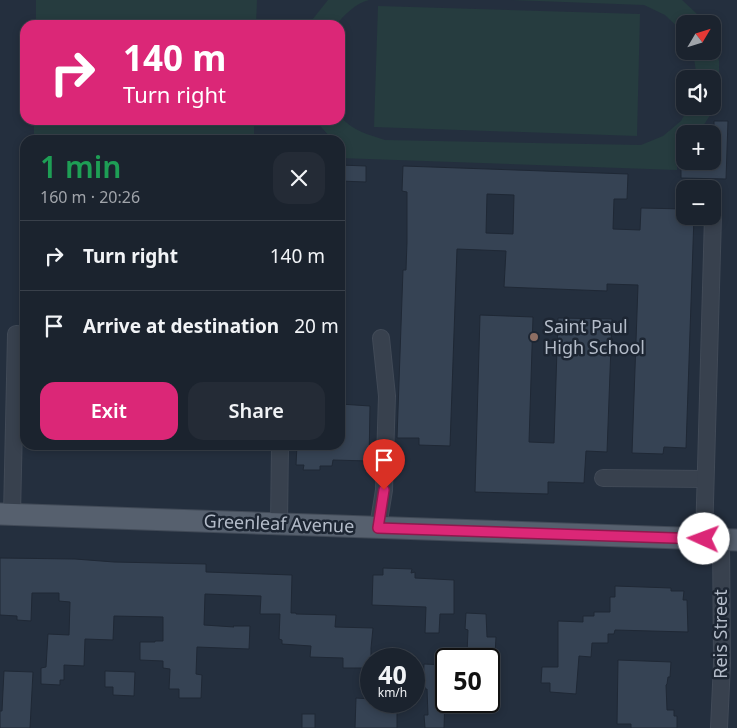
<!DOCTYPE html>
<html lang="en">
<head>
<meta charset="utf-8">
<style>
	body { margin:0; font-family:"Noto Sans",sans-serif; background:#242b36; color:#f1f3f6; height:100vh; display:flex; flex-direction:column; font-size:19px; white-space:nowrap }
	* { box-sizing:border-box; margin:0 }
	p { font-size:16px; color:#a0a4aa }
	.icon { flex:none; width:28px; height:28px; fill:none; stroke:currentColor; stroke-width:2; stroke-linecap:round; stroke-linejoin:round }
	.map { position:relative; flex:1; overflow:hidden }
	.side { position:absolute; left:20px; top:135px; width:325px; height:315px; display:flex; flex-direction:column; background:#1b232e; border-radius:15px; box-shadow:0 2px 8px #0003,0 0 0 1px #39404a }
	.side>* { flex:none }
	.top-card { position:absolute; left:20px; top:20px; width:325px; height:105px; border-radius:15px; box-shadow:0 2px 8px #0003,0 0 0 1px #39404a; background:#db2777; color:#fff; overflow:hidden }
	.needle { width:32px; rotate:52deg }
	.controls { position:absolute; left:676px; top:15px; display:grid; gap:10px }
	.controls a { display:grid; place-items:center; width:45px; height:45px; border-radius:10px; background:#1b232e; box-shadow:0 2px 8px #0003,0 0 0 1px #39404a; font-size:25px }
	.speed { position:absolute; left:360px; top:648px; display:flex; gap:10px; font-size:25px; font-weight:700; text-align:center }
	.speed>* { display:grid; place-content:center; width:65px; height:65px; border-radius:50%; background:#1b232e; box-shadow:0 2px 8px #0003,0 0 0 1px #39404a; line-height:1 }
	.speed small { font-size:12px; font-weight:400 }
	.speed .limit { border:2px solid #111; border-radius:8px; background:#fff; color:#111 }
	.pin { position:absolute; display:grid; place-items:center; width:42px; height:42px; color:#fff; margin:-51px -21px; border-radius:50% 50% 50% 0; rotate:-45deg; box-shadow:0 0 5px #0007 }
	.pin .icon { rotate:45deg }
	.me { position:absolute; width:55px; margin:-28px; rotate:272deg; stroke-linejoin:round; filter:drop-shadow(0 0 4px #0008) }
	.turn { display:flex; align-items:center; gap:18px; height:105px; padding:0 20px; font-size:22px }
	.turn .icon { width:65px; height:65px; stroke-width:2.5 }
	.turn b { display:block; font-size:35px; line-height:42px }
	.round { display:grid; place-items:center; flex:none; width:52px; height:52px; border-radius:15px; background:#242b36 }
	.summary { display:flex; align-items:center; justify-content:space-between; height:85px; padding:0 20px }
	h1 { font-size:30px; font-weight:600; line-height:38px; color:#1e9e55 }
	.primary-button { display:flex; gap:10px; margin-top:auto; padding:10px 20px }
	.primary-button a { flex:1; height:58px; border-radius:15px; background:#db2777; color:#fff; font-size:20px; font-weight:600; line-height:58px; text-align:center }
	.primary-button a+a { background:#242b36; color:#f1f3f6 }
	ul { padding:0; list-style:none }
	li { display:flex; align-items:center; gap:15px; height:70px; padding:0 20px; border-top:1px solid #39404a }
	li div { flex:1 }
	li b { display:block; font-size:19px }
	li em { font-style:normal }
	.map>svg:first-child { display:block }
	.green { fill:#263c3f }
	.building { fill:#364354; stroke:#1f2835; fill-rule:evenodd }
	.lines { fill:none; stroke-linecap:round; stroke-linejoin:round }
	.minor-casing { stroke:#414a57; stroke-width:18 }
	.major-casing { stroke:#414a57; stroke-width:23 }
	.minor { stroke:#38414e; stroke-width:16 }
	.major { stroke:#56606e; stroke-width:21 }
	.route-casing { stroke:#8e194d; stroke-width:12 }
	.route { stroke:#db2777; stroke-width:9 }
	.education-dot { fill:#8d6e63; stroke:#1d2633; stroke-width:2 }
	.labels { text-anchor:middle; stroke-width:5; stroke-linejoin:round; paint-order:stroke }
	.poi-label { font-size:18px; fill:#b4bcc9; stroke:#1d2633; text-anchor:start }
	.street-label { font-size:18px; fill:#b4bcc9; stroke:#1d2633 }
</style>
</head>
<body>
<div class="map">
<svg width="737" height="728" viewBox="0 0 737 728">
	<rect width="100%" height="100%" fill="#242f3e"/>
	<g class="green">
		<path d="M36 0H257L256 25H36Z"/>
		<path d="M328 0H369C356 3 344 15 336 25H309L312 20Z"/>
		<path d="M511 0H682L697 14 704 24H685V36L683 32 665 15 644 5Z"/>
		<path d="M378 6 640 14 637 136 374 127Z"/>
		<path d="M713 40 719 61V87L712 112 698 134H685V146L677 152V170L340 158V140H302V137H330L315 120H340V116C351 130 369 135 385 140L641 145 663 136 681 121 689 106H712V79H697L693 51H712Z"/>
		<rect x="34" y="120" width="220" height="20"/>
	</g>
	<g class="building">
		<path d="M714 121H728L726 179 681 178V161H712V130H714Z"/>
		<path d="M340 165 366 166V182L340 181Z"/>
		<path d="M403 166 628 174 627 199H614L613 229 640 230 641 208 685 209V216H694L686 448 664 447 663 454 632 453 638 285 607 284V291L504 287 506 251 457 249 450 446 419 445V438H397L403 270H406L407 242V192L402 191ZM487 194 514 195 513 234 486 233Z"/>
		<path d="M480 315 533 317 529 442 554 443 558 318 612 319 607 452 586 451 584 483 548 482V494L475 492Z"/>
		<path d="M340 404 370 406 369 461 333 460 332 466H320V470H303L304 465H296L297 445H340Z"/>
		<path d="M0 558 75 559 114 562 206 564V572L292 575 291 613H296V614L336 615 335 627 373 628 371 648V668H343V658L310 657 311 646 282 644V640L279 639 280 614H260L261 596 205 594 204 625 234 627 233 626H250L249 649 197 647 196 674 202 675 201 698H179V689H169L170 669 163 668V661L140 660V642H155V641H163V617L114 616 113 640 85 639 84 666 64 665V680H60V685L41 684V668L46 667 48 634 69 635 70 602 59 601V593H32L31 621 17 620V616L0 615Z"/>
		<path d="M383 568 412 569 411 573 415 572V578L454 580V614H440L439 633H425L426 607 372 605 373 575H383Z"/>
		<path d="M615 586 671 588V591H684L683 600H687L688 632 615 630 614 634H608V643H592L591 657 579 656 576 694 550 692V683H541L542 667H558V621L583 622V616H594V612H610V597H615Z"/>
		<path d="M466 613 486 614 487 637H496L495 655 467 654 468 630 465 629Z"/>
		<path d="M618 660 671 662 670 677H668L667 684 666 685 667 710H674V716H677V728H631V724H617Z"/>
		<path d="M424 664 446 665 444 728H425L424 715H428L427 689H425V687H423Z"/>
		<path d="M4 671 33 672 30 728H0V711H2Z"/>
		<path d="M105 671 135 672 134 696 113 695V687H105Z"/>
		<path d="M356 698 371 699V701H397V728H355Z"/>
		<rect x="302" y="714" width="13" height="14"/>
	</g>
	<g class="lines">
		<defs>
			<g id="minor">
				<path d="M603 478 705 479"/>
				<path d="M12 515 16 334 25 335"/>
				<path d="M279 524 280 445"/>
				<path d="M378 527 384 490 387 396 381 338"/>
				<path d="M704 539 713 216"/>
				<path d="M719 728 722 663 721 539"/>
			</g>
			<path id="major" d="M0 514 737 540"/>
		</defs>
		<use href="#minor" class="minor-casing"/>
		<use href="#major" class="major-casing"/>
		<use href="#minor" class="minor"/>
		<use href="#major" class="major"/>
	</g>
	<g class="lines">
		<defs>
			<path id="route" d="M384 490 378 528 704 539"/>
		</defs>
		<use href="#route" class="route-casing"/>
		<use href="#route" class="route"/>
	</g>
	<circle class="education-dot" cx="534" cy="337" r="5"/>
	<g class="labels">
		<g class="poi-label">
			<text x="544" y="333">Saint Paul<tspan x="544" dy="21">High School</tspan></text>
		</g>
		<g class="street-label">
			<text transform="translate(279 524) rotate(2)" y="6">Greenleaf Avenue</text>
			<text transform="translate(721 634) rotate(-90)" y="6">Reis Street</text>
		</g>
	</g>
</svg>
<div class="controls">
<a><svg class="needle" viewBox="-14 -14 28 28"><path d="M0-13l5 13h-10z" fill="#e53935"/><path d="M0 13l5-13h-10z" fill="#a0a4aa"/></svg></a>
<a><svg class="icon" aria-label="sound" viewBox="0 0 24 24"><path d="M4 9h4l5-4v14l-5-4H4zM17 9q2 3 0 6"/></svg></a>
<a>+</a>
<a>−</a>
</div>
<div class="speed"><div>40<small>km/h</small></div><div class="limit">50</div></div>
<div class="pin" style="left:384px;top:490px;background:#d93025"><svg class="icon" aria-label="arrive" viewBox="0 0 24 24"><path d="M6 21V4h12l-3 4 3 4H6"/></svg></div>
<svg class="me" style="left:704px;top:539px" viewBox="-20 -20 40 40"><circle r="19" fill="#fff"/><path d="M0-13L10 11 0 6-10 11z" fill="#db2777"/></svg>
<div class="top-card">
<div class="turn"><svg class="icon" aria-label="right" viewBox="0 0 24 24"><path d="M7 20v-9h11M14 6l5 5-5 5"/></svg><div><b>140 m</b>Turn right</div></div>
</div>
<section class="side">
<div class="summary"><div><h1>1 min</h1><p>160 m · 20:26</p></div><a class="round"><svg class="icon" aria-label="close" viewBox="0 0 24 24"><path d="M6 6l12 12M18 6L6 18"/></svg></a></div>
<ul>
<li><svg class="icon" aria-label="right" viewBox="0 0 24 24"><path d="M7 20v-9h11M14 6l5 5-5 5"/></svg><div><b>Turn right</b></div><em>140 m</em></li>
<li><svg class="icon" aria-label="arrive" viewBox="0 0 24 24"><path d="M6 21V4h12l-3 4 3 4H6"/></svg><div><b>Arrive at destination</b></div><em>20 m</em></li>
</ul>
<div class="primary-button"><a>Exit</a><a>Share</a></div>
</section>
</div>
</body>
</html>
